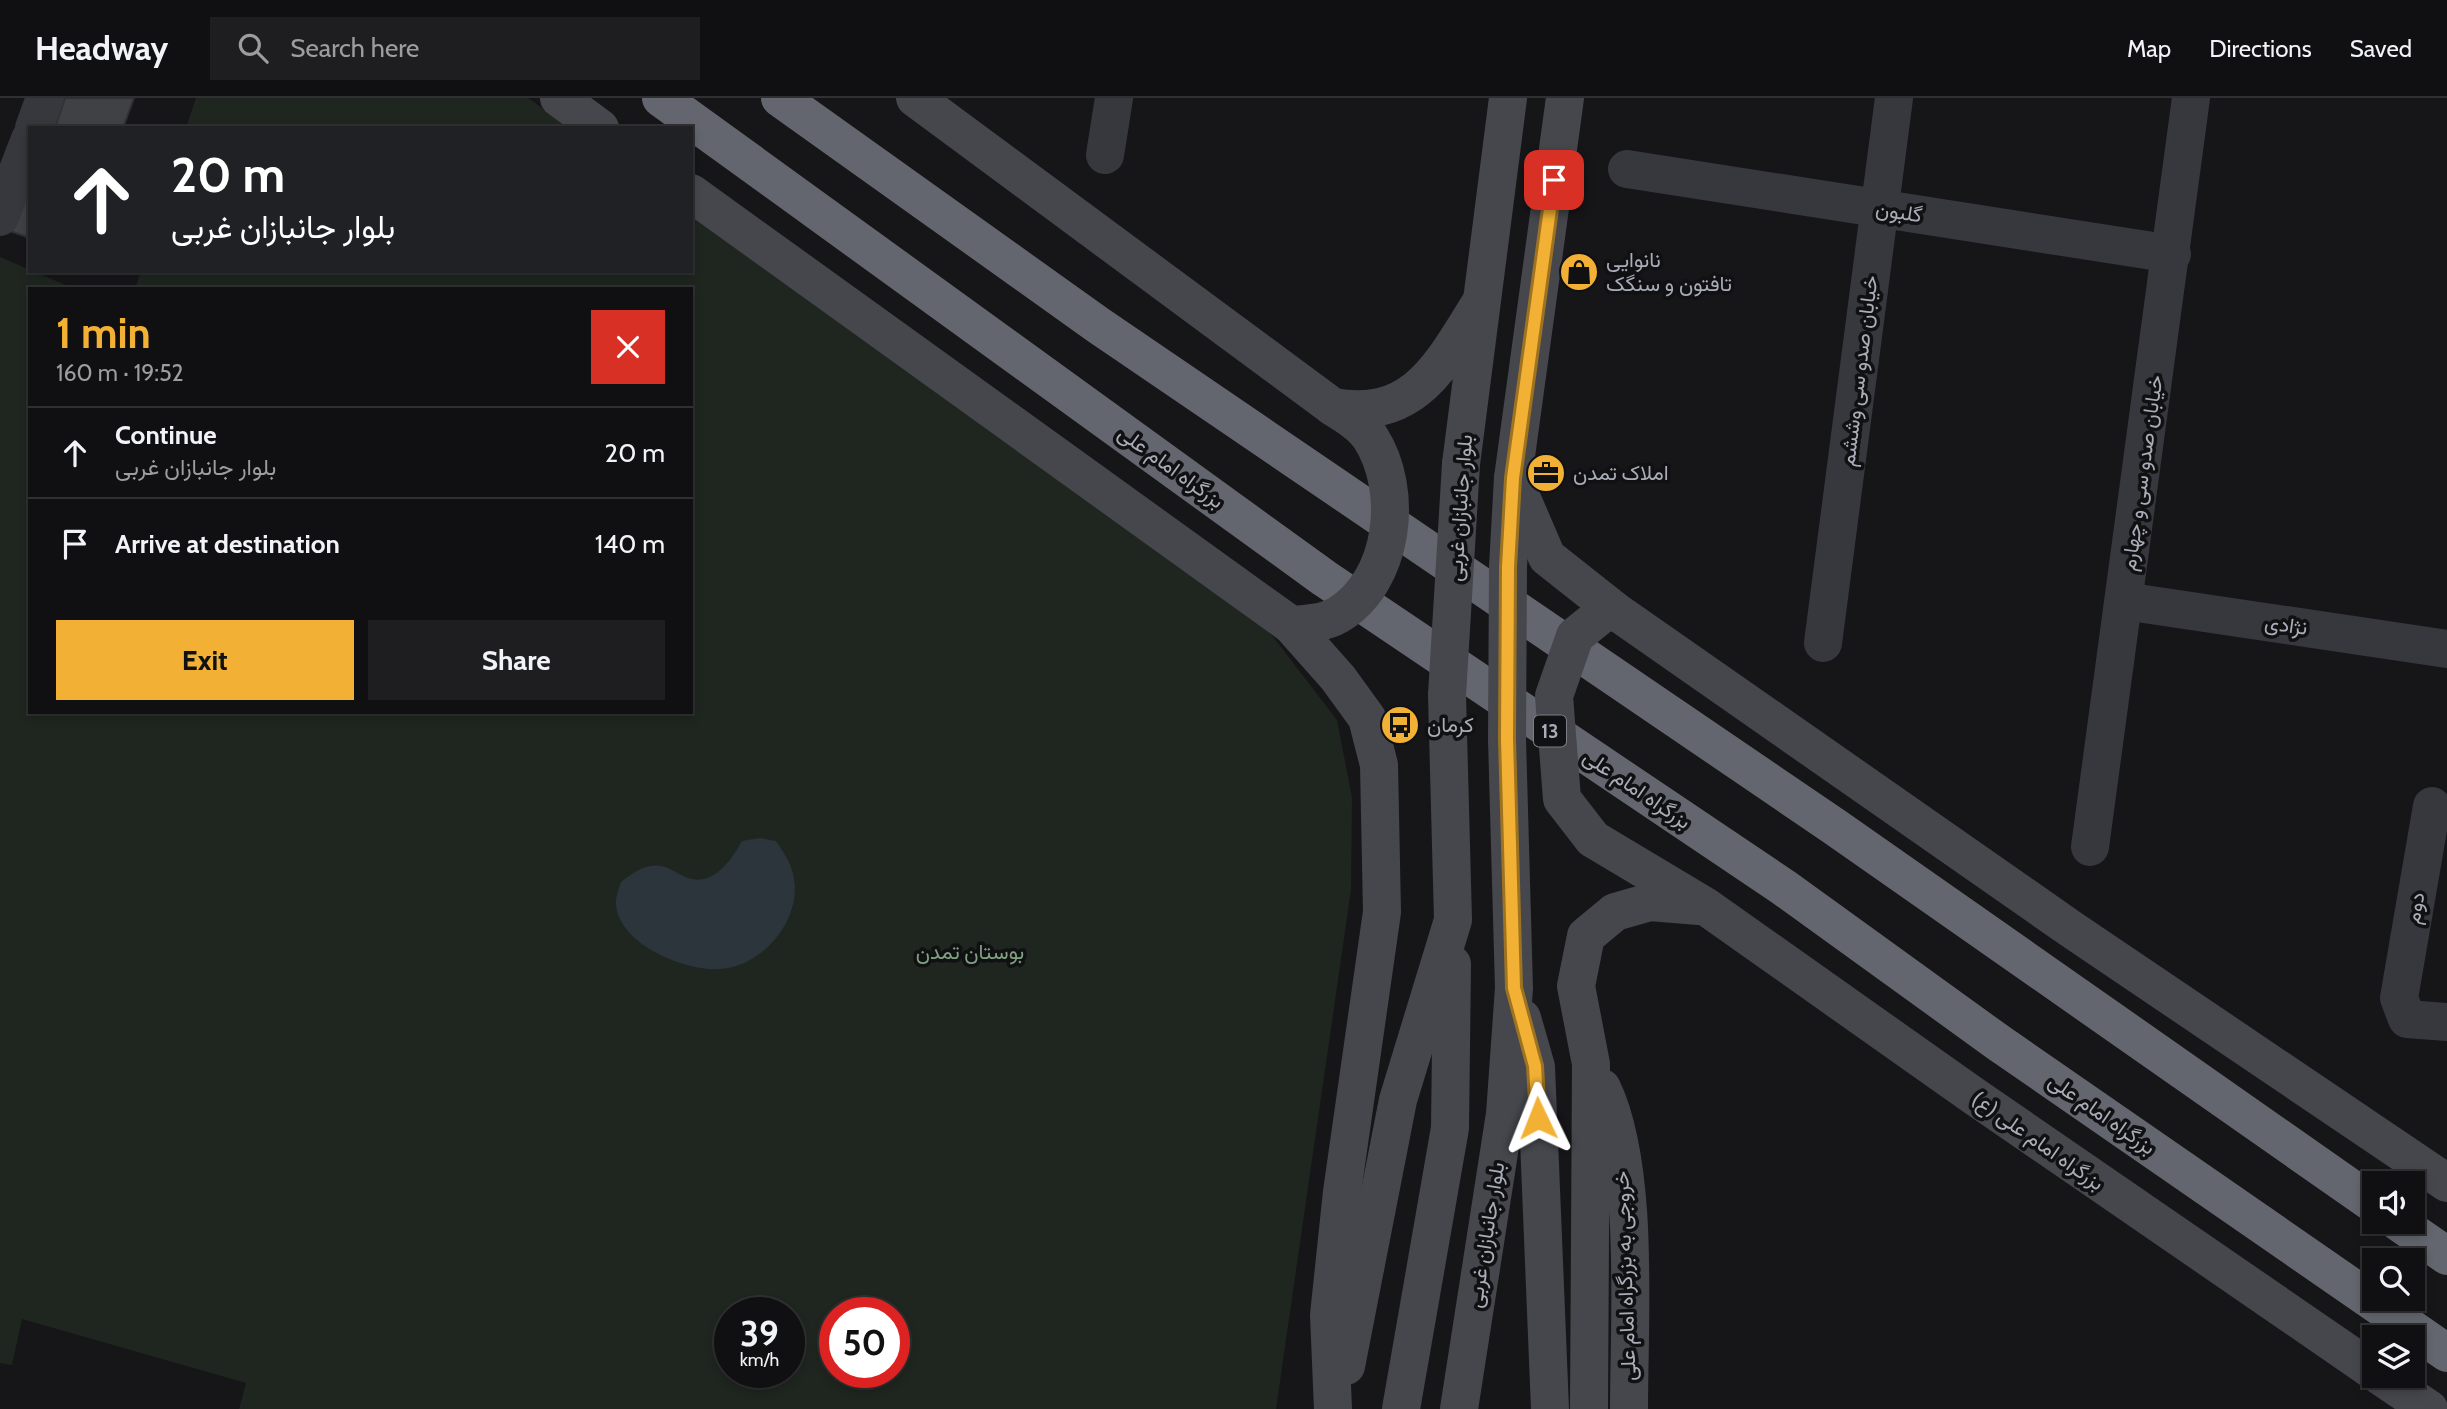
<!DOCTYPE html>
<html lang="en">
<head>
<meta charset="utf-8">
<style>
	body { margin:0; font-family:Cabin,Vazirmatn,sans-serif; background:#1e1e20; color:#f1f3f6; height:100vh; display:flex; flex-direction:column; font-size:26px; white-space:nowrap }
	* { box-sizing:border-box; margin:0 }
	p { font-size:23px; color:#9c9d9f }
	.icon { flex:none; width:38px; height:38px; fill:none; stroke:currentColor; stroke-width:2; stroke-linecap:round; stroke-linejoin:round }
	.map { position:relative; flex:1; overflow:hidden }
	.drawer { position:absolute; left:28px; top:189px; width:665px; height:427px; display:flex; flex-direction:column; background:#101012; border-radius:0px; box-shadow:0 4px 10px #0003,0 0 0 2px #303032 }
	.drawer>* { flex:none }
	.top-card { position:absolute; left:28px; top:28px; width:665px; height:147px; border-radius:0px; box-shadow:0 4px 10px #0003,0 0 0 2px #303032; background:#202124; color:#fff; overflow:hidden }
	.tools { position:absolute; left:2362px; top:1073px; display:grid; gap:14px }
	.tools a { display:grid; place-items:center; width:63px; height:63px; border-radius:0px; background:#101012; box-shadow:0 4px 10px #0003,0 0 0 2px #303032; font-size:35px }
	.speed { position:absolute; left:714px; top:1199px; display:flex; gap:14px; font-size:35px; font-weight:700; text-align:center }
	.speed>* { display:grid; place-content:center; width:91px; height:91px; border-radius:50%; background:#101012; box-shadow:0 4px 10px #0003,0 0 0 2px #303032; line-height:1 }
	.speed small { font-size:18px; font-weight:400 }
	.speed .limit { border:10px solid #d22; background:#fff; color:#111 }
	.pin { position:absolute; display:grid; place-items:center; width:60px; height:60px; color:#fff; margin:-30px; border-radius:14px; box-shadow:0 4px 10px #0006 }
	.me { position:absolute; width:77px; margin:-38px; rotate:358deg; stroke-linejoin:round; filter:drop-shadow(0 0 5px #0008) }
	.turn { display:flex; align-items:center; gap:24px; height:147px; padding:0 28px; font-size:32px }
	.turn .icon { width:91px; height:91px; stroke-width:2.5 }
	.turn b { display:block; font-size:49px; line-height:60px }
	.round { display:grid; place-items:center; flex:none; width:74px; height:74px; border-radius:0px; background:#1e1e20 }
	.headline { display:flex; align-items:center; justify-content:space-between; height:119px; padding:0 28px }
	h1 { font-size:42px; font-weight:700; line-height:52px; color:#f2b134 }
	.action { display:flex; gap:14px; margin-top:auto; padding:14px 28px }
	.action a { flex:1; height:80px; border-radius:0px; background:#f2b134; color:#111; font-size:28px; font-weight:700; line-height:80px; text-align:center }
	.action a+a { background:#1e1e20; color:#f1f3f6 }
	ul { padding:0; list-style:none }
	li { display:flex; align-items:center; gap:21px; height:91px; padding:0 28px; border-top:2px solid #303032 }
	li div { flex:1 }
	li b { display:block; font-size:26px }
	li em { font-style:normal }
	header { display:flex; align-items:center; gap:42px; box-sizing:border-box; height:98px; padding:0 35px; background:#101012; border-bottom:2px solid #303032 }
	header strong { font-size:33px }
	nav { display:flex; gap:38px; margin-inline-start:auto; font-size:24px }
	.search { width:490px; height:63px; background:#1e1e20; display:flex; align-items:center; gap:18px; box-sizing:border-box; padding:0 24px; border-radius:0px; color:#9c9d9f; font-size:26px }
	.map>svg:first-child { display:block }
	.green { fill:#1e261f; fill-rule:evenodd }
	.water { fill:#2c353c }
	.building { fill:#404145; stroke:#303034; stroke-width:2 }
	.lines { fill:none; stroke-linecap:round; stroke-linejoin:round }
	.street { stroke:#37383d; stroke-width:38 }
	.secondary { stroke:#45474d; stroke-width:38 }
	.highway { stroke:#63666e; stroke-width:38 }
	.secondary-bridge { stroke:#45474d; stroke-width:38 }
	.route-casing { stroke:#9d7322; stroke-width:18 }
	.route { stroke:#f2b134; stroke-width:12 }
	.labels { text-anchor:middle; stroke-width:7; stroke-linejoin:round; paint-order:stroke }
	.shield { fill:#111113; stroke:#7b7e86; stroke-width:2 }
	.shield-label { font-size:19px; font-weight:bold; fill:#a8adb8 }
	.street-label { font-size:21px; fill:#a8adb8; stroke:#111113 }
	.poi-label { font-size:21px; fill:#a8adb8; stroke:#111113; text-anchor:start }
	.park-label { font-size:21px; fill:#7fa381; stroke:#111113 }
</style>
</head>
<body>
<header>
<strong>Headway</strong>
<div class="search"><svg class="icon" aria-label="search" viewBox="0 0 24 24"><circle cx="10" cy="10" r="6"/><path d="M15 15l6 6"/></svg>Search here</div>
<nav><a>Map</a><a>Directions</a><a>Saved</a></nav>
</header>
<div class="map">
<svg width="2447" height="1311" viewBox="0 0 2447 1311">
	<rect width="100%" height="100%" fill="#161618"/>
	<g class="green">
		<path d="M196 0H528L570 30H186Z"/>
		<path d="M691 115 1271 536 1337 622 1352 699 1351 792 1276 1311H239L246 1285 22 1221 12 1267 0 1265V159L75 191H30V614H691V191H135L141 173H691ZM730 1214H789V1274H730ZM835 1214H894V1274H835Z"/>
	</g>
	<path class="water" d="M760 740 776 743C784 755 792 766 794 781 801 823 762 868 721 871 686 874 617 846 616 805 616 798 619 790 621 784 633 775 645 765 661 768 672 770 681 779 692 781 715 786 732 761 742 743Z"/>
	<g class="building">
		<path d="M65 0H134L123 30H55Z"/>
		<path d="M30 84V140L7 132Z"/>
	</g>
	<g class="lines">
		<g class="street">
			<path d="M34 30 45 0"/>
			<path d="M1105 57 1114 0"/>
			<path d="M1627 71 2172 156"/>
			<path d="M0 119 30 41"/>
			<path d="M2124 503 2447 551"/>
			<path d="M1823 545 1894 0"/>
			<path d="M2432 708 2399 900 2407 921 2447 924"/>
			<path d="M2090 749 2191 0"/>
		</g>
		<g class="secondary">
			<path d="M559 0 600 30"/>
			<path d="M915 0 1333 309C1416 324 1442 265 1481 204"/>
			<path d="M1565 0 1513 380 1547 459 1614 512 2071 831 2447 1085"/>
			<path d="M691 95 1291 527 1338 580 1367 620 1379 667 1382 814 1342 1094 1329 1217 1333 1311"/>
			<path d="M1461 366 1508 0"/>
			<path d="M1593 741 1705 808 1971 996 2375 1274"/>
			<path d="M1522 920 1536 969 1550 1311"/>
			<path d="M1602 990C1640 1069 1629 1222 1629 1311"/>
			<path d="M1346 1268 1398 1002 1453 822 1447 597"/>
			<path d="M2380 1278 2429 1311"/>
			<path d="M1401 1311 1450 1030 1452 866"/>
			<path d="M1459 1311 1505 1016 1514 890 1507 641"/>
			<path d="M1589 1311 1591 966 1576 888 1586 838 1615 814 1650 804 1699 808"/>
		</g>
		<g class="highway">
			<path d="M661 0 1324 480 1783 789 1999 945 2447 1255"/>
			<path d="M780 0 1098 227 1835 729 2375 1107"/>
			<path d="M2398 1124 2447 1158"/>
		</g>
		<g class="secondary-bridge">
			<path d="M1291 527C1307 526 1324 525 1338 517 1394 483 1405 393 1370 339 1361 326 1346 317 1333 309"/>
			<path d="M1447 597 1461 366"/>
			<path d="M1507 641 1508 469 1513 380"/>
			<path d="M1593 741 1562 701 1554 598 1575 538 1601 517 1614 512"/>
		</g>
	</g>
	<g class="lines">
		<defs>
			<path id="route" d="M1538 1020 1535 968 1514 890 1507 641 1508 469 1513 380 1554 82"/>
		</defs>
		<use href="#route" class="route-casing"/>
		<use href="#route" class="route"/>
	</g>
	<defs>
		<symbol id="shop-disc" viewBox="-11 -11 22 22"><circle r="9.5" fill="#f2b134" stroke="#111113"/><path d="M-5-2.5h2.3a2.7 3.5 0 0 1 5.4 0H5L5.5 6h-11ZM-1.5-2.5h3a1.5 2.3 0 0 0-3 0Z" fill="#111"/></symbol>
		<symbol id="office-disc" viewBox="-11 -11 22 22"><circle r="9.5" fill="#f2b134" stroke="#111113"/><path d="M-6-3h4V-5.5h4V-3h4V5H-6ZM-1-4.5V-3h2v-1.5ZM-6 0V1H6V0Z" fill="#111"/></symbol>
		<symbol id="bus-disc" viewBox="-11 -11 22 22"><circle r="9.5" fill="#f2b134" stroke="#111113"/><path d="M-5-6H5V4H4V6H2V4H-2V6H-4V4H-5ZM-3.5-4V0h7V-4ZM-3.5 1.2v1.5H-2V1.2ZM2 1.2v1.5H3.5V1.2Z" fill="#111"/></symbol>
	</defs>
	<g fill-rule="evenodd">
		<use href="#shop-disc" x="1557" y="152" width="44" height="44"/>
		<use href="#office-disc" x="1524" y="353" width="44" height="44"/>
		<use href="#bus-disc" x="1378" y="605" width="44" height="44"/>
	</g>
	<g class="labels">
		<rect class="shield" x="1534" y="617.5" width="32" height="31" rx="5"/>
		<g class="shield-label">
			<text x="1550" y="640">13</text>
		</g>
		<g class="street-label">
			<text transform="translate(1899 114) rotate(9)" y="7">گلبون</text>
			<text transform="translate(1859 273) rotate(-83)" y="7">خیابان صدو سی وششم</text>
			<text transform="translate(1171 369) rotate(36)" y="7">بزرگراه امام علی</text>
			<text transform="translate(2142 375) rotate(-82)" y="7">خیابان صدو سی و چهارم</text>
			<text transform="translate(1460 410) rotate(-86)" y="7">بلوار جانبازان غربی</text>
			<text transform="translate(2286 527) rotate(8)" y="7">نژادی</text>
			<text transform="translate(1637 691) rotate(34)" y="7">بزرگراه امام علی</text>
			<text transform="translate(2415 810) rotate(-80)" y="7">دوم</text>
			<text transform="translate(2102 1016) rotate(35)" y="7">بزرگراه امام علی</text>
			<text transform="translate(2038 1043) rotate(35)" y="7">بزرگراه امام علی (ع)</text>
			<text transform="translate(1486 1137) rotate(-81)" y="7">بلوار جانبازان غربی</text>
			<text transform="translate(1625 1178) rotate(-92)" y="7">خروجی به بزرگراه امام علی</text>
		</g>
		<g class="poi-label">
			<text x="1606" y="169">نانوایی<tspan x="1606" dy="24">تافتون و سنگک</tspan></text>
			<text x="1573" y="382">املاک تمدن</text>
			<text x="1427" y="634">کرمان</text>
		</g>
		<g class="park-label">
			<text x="970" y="861">بوستان تمدن</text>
		</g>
	</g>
</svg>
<div class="tools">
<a><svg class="icon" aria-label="sound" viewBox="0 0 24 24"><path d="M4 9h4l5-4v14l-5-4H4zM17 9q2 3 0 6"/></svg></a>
<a><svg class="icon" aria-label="search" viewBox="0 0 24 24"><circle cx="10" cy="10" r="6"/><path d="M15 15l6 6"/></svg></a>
<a><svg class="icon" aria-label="layers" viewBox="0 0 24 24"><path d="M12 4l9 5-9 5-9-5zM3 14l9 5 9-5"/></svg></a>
</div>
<div class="speed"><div>39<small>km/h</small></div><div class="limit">50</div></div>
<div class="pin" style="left:1554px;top:82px;background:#d93025"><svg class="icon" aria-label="arrive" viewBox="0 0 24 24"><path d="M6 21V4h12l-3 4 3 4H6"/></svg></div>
<svg class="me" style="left:1538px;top:1020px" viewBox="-20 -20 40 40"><path d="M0-17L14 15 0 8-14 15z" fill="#f2b134" stroke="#fff" stroke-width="4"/></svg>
<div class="top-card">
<div class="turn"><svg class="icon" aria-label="ahead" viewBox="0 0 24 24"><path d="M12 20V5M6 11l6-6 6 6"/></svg><div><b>20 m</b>بلوار جانبازان غربی</div></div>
</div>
<section class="drawer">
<div class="headline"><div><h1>1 min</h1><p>160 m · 19:52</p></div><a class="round" style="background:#d93025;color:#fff"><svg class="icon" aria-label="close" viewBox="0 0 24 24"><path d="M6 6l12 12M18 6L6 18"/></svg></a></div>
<ul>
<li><svg class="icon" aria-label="ahead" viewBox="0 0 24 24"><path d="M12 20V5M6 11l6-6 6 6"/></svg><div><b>Continue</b><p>بلوار جانبازان غربی</p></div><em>20 m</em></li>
<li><svg class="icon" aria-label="arrive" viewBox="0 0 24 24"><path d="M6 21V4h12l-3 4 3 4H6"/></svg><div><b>Arrive at destination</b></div><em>140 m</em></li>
</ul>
<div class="action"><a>Exit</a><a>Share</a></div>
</section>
</div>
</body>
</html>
